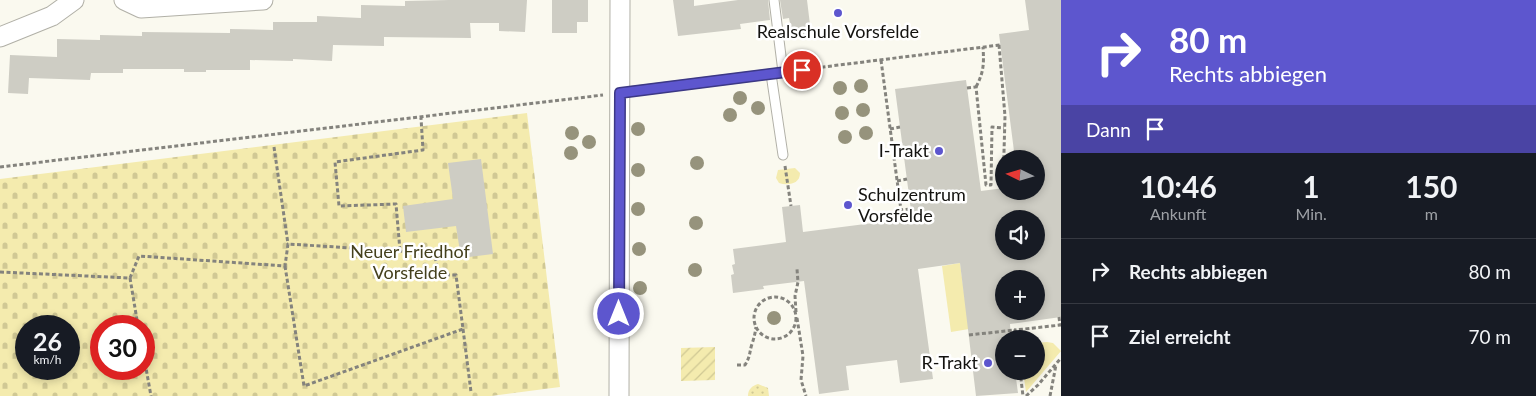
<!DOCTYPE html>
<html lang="de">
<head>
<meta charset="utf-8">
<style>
	body { margin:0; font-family:Lato,sans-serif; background:#242831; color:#f1f3f6; height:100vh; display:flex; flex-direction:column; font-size:19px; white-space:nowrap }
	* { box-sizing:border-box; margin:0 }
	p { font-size:16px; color:#9ea1a6 }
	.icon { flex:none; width:28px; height:28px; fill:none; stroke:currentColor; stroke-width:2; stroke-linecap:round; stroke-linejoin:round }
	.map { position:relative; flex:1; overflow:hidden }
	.details { display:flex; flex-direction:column; background:#171b24; width:475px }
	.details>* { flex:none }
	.banner { background:#5d56ce; color:#fff; overflow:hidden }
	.needle { width:32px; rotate:275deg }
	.tools { position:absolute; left:995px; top:150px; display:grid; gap:10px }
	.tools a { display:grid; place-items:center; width:50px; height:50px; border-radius:50%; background:#171b24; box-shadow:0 2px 8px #0003; font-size:25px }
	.speed { position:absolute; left:15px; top:315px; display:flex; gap:10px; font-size:25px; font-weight:700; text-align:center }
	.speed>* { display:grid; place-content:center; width:65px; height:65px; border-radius:50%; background:#171b24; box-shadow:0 2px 8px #0003; line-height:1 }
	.speed small { font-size:12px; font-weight:400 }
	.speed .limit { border:8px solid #d22; background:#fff; color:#111 }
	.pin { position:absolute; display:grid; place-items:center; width:42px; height:42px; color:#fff; margin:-21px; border:2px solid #fff; border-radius:50%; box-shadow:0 1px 5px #0007 }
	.me { position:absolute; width:55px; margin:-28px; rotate:0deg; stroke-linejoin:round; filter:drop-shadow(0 0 4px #0008) }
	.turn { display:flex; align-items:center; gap:18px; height:105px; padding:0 25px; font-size:22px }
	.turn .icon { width:65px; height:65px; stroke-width:2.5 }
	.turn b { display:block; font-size:35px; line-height:42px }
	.then { display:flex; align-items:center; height:48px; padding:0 25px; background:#0003; gap:10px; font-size:19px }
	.eta { display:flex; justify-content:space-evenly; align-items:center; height:85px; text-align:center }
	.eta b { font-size:30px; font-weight:700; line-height:35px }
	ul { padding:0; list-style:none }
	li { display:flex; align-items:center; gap:15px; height:65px; padding:0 25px; border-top:1px solid #363941 }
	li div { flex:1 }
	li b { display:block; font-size:19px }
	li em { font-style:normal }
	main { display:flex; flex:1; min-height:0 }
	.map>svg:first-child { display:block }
	.grass { fill:#f4ebae }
	.cemetery { fill:url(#cemetery-stones); fill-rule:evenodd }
	.park { fill:url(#park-dots) }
	.garden { fill:url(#garden-furrows) }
	.building { fill:#cecdc4; fill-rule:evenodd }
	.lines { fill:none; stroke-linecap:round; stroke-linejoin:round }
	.service-casing { stroke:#b1b0a7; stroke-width:11 }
	.minor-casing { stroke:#b1b0a7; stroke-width:21 }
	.path { stroke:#84837d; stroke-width:3; stroke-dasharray:4 2.5; stroke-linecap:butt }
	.service { stroke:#fff; stroke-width:9 }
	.minor { stroke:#fff; stroke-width:19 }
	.tree { fill:#96937c }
	.route-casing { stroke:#3c3886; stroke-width:12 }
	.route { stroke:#5d56ce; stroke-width:9 }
	.poi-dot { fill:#5d56ce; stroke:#fff; stroke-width:2 }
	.labels { text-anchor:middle; stroke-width:5; stroke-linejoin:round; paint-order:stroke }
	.poi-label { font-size:18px; fill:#13120f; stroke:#fff; text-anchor:end }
	.park-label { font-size:18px; fill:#45401d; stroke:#fff }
</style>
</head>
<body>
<main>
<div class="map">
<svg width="1061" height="396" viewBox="0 0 1061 396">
	<defs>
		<pattern id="cemetery-stones" width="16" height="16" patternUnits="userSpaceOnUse" patternTransform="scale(1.25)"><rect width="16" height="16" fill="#f4ebae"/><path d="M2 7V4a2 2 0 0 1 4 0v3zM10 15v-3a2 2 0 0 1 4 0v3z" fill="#d0c894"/></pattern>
		<pattern id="park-dots" width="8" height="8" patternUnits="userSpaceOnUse" patternTransform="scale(1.25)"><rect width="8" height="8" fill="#f4ebae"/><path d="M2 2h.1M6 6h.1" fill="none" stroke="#d0c894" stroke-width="1.8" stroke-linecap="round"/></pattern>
		<pattern id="garden-furrows" width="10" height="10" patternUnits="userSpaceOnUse" patternTransform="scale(1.25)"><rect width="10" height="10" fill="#f4ebae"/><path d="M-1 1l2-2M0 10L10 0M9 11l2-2" fill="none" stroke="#d0c894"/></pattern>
	</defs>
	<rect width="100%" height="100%" fill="#faf9ef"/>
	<g class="grass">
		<path d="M795 168 800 173C800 184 788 186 779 183L776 178 778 170Z"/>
		<path d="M960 263 969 329 951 332 942 266Z"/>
		<path d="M1047 342 1053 343 1061 351 1026 392 1023 371H1036V343Z"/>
	</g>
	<path class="cemetery" d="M527 113 560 387 491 396H0V179ZM26 326H69V369H26ZM101 326H144V369H101Z"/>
	<path class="park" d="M758 384 768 388 769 396H748C748 389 752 386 758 384Z"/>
	<path class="garden" d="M715 347V380L681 381V348Z"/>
	<g class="building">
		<path d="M449 0H527L525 32 499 31V23H470L471 38 384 37V46L333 45 332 61 293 59V61L250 60V70H206V72H184V69H123V73H91L90 80 29 78 28 94 8 93 10 55 57 57V39L100 40V35L142 36V32L230 33V29L273 30V22H317V16L361 18V5L405 6V1Z"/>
		<path d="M552 0H588V22H577V33H552Z"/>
		<path d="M673 0H694V6L738 0H768L770 20 740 24 741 29 678 36Z"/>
		<path d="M780 0H807L811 33 792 36 789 18 783 19Z"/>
		<path d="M1025 0H1061V317L1010 324 1011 339H1004V371H1015L1018 393 976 396 960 263 918 269 933 379 900 383 897 360 846 366 849 390 819 394 804 281 763 286 764 289 733 293 731 275 734 274 732 265 735 264 733 249 786 242 782 207 800 205 803 232 912 218 895 89 966 80 981 191 1004 188V191H1036V159H1015L999 34 1029 30ZM1004 219H1036V251H1004ZM1004 279H1036V311H1004Z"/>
		<path d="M481 159 493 254 461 258 456 226 406 232 403 206 453 199 448 163Z"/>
	</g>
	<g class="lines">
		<defs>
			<g id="service">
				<path d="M774 0 783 72"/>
				<path d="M771 74 783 155"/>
				<path d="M619 93 802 70"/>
			</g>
			<g id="minor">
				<path d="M124 0 141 8 263 0"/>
				<path d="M0 37 52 16 74 0"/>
				<path d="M619 396 620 0"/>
			</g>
		</defs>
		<use href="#service" class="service-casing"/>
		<use href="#minor" class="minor-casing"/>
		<g class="path">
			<path d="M999 45 1005 116 1003 188"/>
			<path d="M881 60 901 210 911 209"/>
			<path d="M815 68 1000 45"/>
			<path d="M976 87C984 72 984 63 983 47"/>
			<path d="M967 88 976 87 986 185H991L992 127 1004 128"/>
			<path d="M890 129 900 127"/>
			<path d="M274 147 288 244"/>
			<path d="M785 166 791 206"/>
			<path d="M0 167 603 95"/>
			<path d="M897 181 907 179"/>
			<path d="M285 266 304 386 463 329 456 275H438L435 255 400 251"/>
			<path d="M0 272 130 278 139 256 285 266 288 244 400 251 396 204 339 206 335 162 423 150 421 118"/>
			<path d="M130 278 138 326"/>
			<circle cx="775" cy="318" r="21"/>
			<path d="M796 312 795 296 798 282 797 269"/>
			<path d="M1059 317 1060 325"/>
			<path d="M797 318 803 356 801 380 806 396"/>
			<path d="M463 329 471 392"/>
			<path d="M969 335 1015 330"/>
			<path d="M1016 339 1015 330 1061 325"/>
			<path d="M144 357 151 396"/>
			<path d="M737 365H745C751 355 749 353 752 344 754 338 755 334 756 327"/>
			<path d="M1020 371 1023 396"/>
			<path d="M1026 396 1038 385 1061 358"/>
			<path d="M1050 396 1056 365"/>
		</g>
		<use href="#service" class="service"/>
		<use href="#minor" class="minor"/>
	</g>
	<g class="tree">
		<circle cx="861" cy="86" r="7"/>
		<circle cx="840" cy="88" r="7"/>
		<circle cx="740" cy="98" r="7"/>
		<circle cx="758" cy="108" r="7"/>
		<circle cx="863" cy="110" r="7"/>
		<circle cx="842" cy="113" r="7"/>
		<circle cx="730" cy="115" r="7"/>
		<circle cx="638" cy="129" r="7"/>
		<circle cx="572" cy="133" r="7"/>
		<circle cx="866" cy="133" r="7"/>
		<circle cx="845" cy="137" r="7"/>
		<circle cx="589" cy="142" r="7"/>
		<circle cx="571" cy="153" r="7"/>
		<circle cx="697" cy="163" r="7"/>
		<circle cx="638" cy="170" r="7"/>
		<circle cx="638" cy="209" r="7"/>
		<circle cx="696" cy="223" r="7"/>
		<circle cx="639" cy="249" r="7"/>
		<circle cx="695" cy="270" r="7"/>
		<circle cx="640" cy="288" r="7"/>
		<circle cx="774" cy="318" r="7"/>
	</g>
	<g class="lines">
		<defs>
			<path id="route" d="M619 314 620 93 802 70"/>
		</defs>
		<use href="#route" class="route-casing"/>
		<use href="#route" class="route"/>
	</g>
	<g class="poi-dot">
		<circle cx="838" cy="13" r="5"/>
		<circle cx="939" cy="151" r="5"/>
		<circle cx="848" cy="205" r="5"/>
		<circle cx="988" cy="363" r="5"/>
	</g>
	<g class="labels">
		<g class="poi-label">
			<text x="838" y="38" text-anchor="middle">Realschule Vorsfelde</text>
			<text x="929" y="157">I-Trakt</text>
			<text x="858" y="201" text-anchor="start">Schulzentrum<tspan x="858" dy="21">Vorsfelde</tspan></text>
			<text x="978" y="369">R-Trakt</text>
		</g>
		<g class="park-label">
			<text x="410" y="258">Neuer Friedhof<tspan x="410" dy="21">Vorsfelde</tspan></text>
		</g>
	</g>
</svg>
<div class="tools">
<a><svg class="needle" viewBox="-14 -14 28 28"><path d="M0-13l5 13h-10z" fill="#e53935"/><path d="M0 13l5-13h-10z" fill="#9ea1a6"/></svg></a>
<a><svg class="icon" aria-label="sound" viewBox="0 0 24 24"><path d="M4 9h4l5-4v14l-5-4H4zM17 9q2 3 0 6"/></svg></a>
<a>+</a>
<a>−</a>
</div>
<div class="speed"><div>26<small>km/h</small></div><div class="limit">30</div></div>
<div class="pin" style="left:802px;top:70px;background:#d93025"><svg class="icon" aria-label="arrive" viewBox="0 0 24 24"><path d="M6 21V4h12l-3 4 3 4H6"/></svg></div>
<svg class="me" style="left:619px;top:314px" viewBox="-20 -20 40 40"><circle r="17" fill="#5d56ce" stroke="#fff" stroke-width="3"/><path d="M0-11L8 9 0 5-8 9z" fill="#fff"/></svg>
</div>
<section class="details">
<div class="banner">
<div class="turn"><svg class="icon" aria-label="right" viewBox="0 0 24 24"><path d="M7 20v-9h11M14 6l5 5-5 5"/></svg><div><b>80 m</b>Rechts abbiegen</div></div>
<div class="then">Dann<svg class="icon" aria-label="arrive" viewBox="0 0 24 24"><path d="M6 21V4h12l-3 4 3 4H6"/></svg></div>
</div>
<div class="eta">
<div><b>10:46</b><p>Ankunft</p></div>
<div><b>1</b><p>Min.</p></div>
<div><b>150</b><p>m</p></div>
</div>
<ul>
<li><svg class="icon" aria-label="right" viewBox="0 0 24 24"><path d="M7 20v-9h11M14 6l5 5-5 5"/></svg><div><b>Rechts abbiegen</b></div><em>80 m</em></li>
<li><svg class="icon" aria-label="arrive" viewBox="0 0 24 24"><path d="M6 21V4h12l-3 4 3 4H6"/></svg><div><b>Ziel erreicht</b></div><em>70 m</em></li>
</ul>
</section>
</main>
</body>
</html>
